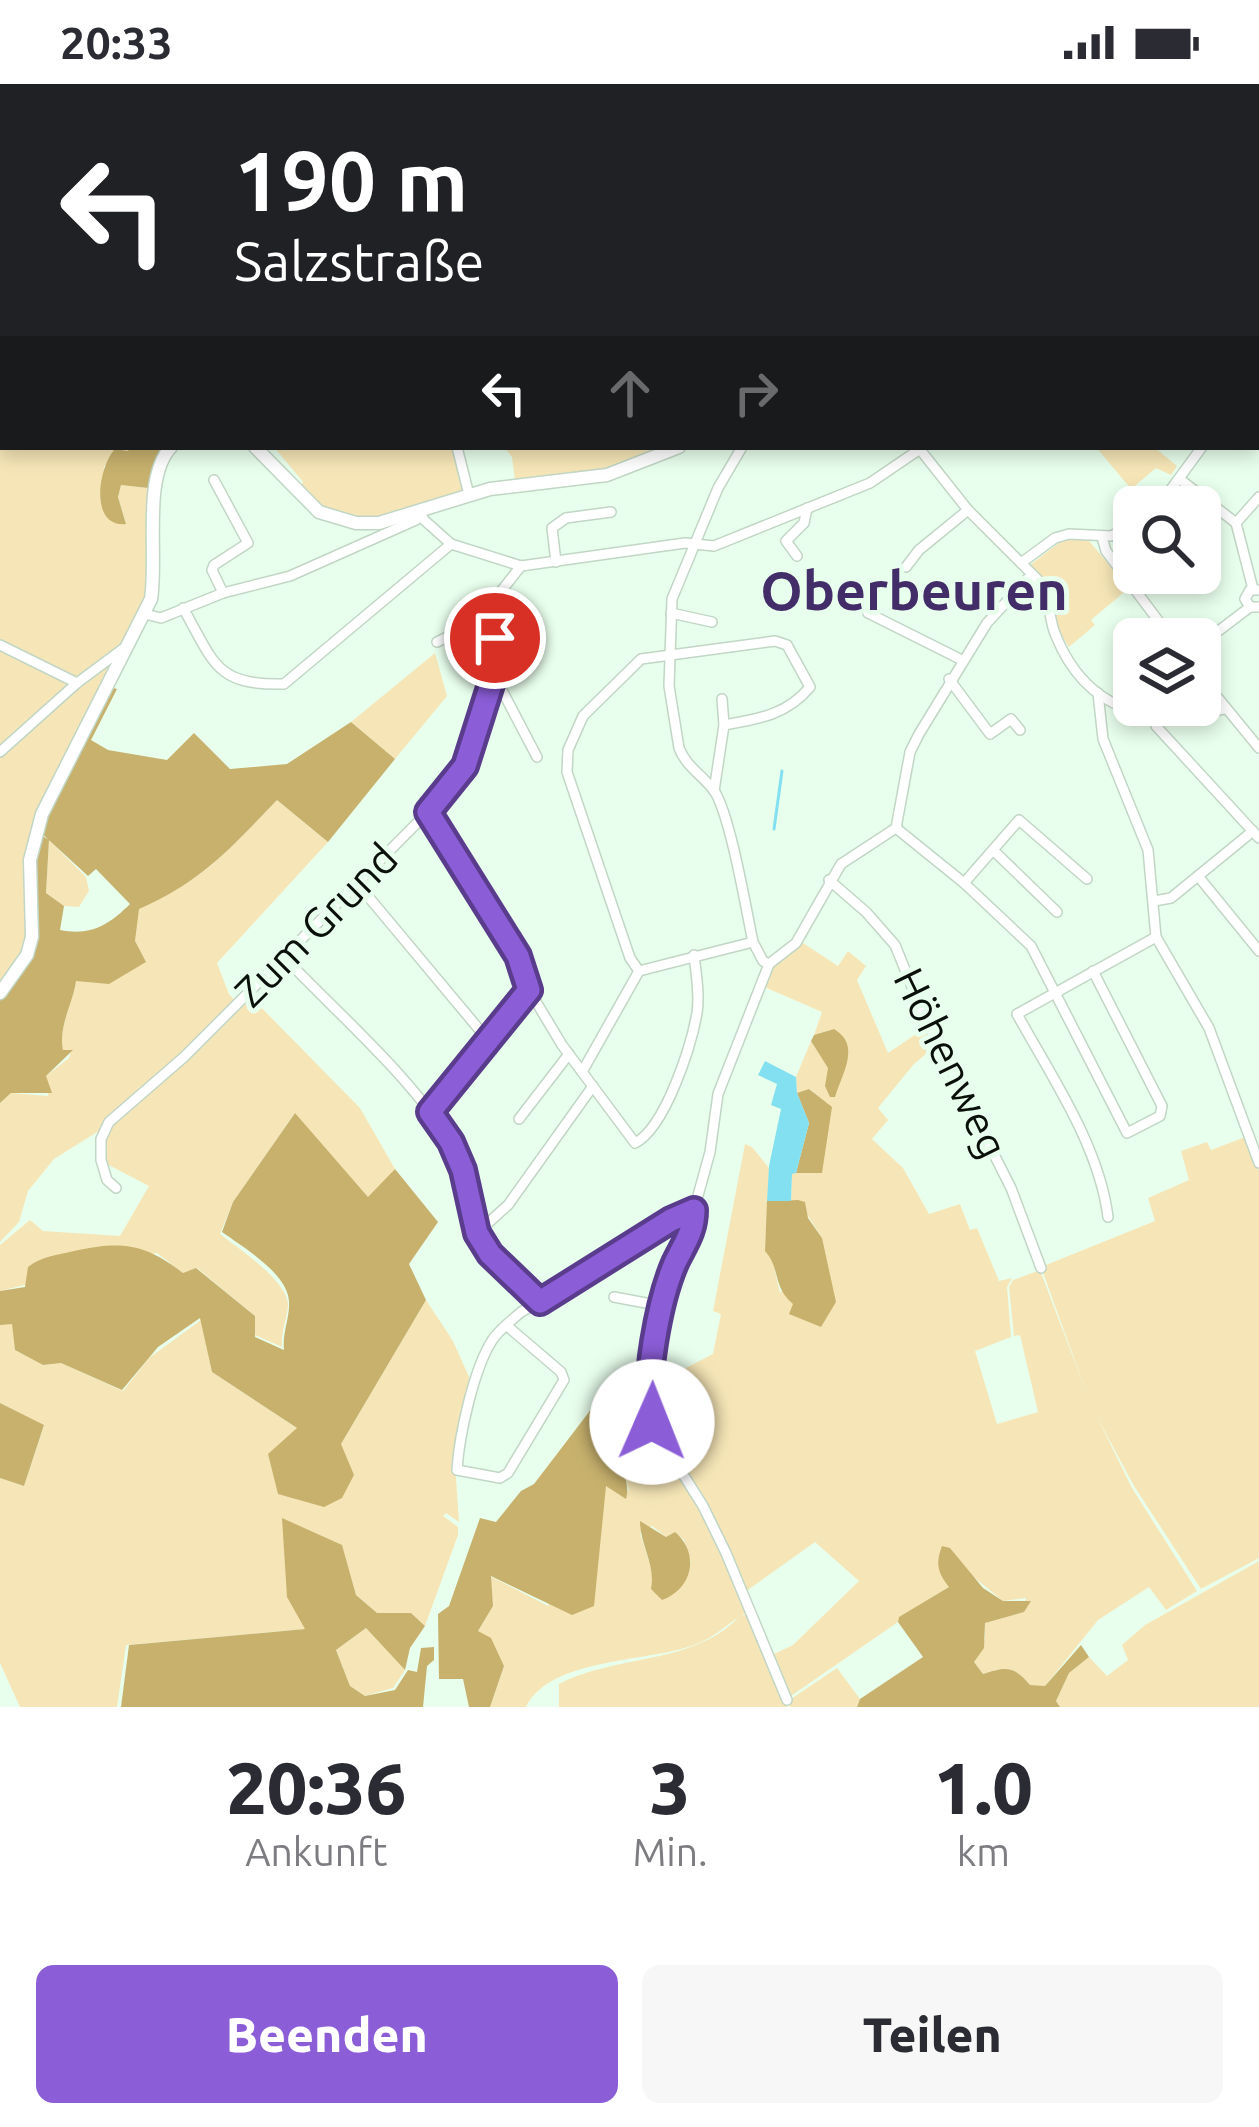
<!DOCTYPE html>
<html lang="de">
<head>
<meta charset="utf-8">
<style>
	body { margin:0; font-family:Ubuntu,sans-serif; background:#f7f7f7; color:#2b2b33; height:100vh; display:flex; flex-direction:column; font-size:45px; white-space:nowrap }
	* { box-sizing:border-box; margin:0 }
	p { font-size:39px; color:#7c7c81 }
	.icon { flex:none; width:66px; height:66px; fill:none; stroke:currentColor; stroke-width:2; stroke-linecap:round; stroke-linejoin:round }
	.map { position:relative; height:1623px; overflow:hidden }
	.side { display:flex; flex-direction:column; background:#fff; flex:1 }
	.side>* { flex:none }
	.guide { position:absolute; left:0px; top:0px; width:1260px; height:366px; box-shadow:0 6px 18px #0003; background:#202124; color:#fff; overflow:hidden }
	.buttons { position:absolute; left:1113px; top:402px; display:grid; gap:24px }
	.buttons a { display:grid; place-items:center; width:108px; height:108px; border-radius:18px; background:#fff; box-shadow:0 6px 18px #0003; font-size:60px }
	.pin { position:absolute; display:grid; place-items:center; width:102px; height:102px; color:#fff; margin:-51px; border:6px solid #fff; border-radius:50%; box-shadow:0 3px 12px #0007 }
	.me { position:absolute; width:132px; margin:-66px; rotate:1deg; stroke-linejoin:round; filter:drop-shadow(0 0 9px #0008) }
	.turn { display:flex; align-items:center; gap:42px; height:252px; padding:0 36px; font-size:54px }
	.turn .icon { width:156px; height:156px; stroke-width:2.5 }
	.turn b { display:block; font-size:84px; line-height:102px }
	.lanes { display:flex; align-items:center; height:114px; padding:0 36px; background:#0003; justify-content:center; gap:60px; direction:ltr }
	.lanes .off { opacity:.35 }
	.eta { display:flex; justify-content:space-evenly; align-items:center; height:204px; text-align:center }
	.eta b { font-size:72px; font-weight:800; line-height:84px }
	.button { display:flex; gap:24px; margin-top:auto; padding:24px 36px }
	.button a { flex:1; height:138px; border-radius:18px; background:#8b5dd7; color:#fff; font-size:48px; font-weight:800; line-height:138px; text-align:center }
	.button a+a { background:#f7f7f7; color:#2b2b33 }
	.status { display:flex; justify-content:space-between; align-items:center; height:84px; padding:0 60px; background:#fff; direction:ltr }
	.status svg { height:33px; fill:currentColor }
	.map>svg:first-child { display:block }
	.green { fill:#f6e6b7; fill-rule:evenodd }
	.forest { fill:#c7b16d }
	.water { fill:#83e0f0 }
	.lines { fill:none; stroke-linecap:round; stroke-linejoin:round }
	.stream { stroke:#83e0f0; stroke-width:3 }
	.minor-casing { stroke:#c1d6c5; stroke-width:12 }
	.major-casing { stroke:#c1d6c5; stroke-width:15 }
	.minor { stroke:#fff; stroke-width:9 }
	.major { stroke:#fff; stroke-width:12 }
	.route-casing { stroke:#5a3c8c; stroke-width:30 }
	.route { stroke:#8b5dd7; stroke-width:21 }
	.labels { text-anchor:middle; stroke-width:10; stroke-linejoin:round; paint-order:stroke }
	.street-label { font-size:42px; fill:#09100a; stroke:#e9ffed }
	.district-label { font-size:54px; font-weight:bold; fill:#422d68; stroke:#e9ffed }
</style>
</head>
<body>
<div class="status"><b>20:33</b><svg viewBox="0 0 49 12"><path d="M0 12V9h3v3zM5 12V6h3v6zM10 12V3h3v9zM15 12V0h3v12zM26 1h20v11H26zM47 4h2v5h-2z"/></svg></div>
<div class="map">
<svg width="1259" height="1623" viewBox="0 0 1259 1623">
	<rect width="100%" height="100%" fill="#e9ffed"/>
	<g class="green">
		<path d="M0 0H614L3 3V363H136L104 382 103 400 126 439 118 413 121 401 148 404C150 439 157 480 146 515 129 576 47 626 0 666Z"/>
		<path d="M274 363H456L467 408C400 429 357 459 298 404L303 398Z"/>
		<path d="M504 363H672L621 384 515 397 512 373Z"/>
		<path d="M1096 363H1154L1177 382 1171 391 1156 384 1131 405Z"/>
		<path d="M1073 454 1089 457 1129 504 1091 536 1095 541 1069 563 1059 547 1049 506 1030 481 1059 459Z"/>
		<path d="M435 569 447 612 395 675 351 638Z"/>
		<path d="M119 570 37 728 25 776 30 829 23 870 0 903V670Z"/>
		<path d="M277 716 328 758 217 879 229 910 237 919 102 1045 54 1075 28 1107 19 1138 0 1158V1019L11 1009 48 1012 46 992 69 974 71 966H63C58 942 73 920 76 896L135 857 138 825C201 798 231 764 277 716Z"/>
		<path d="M49 756 86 793 89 807 79 823 64 822 46 809Z"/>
		<path d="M800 857 838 882 848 867 866 882 857 896 888 969 928 942 938 960 914 980 878 1024 888 1036 872 1055 903 1084 929 1130 960 1120 970 1146 977 1144 999 1197 1012 1194 1007 1203 1011 1253 975 1267 997 1340 1038 1328 1020 1251 1014 1252 1009 1203 1013 1196 1040 1186 1087 1310 1041 1183 1155 1137 1148 1114 1189 1096 1181 1067 1207 1058 1211 1066 1248 1052 1259 1083V1474L1201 1505 1134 1402 1097 1333 1132 1404 1197 1507 1166 1526 1149 1503 1098 1536 1045 1602 1030 1601C1015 1582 1005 1582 983 1590L974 1578 985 1555V1539L1023 1528 1026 1514 1003 1517 970 1490 900 1533 898 1538 788 1614 770 1572 793 1561 859 1497 815 1458 745 1508 654 1338 651 1302 713 1270 721 1230 713 1227 745 1060 752 1063 769 1084 765 1166 772 1174 780 1209 822 1154 798 1116 791 1117 792 1089H822L823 1017 810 1005 797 1009 796 993 811 957 829 984 830 1013 834 945 814 951 822 928 762 902 771 881Z"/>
		<path d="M248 910 360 1024 395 1085 369 1114 294 1030 233 1118 220 1150C239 1165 290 1198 288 1223 286 1238 281 1248 282 1263L255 1251V1232L197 1184 183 1189 157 1169 0 1207V1161L30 1136 43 1147 120 1152 149 1102 103 1078 104 1047Z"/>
		<path d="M426 1216 453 1257 474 1304 455 1380 459 1438 446 1429 443 1432 458 1443V1451L425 1542 411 1529H377L356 1511 341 1461 306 1545 126 1561 117 1623H20L0 1579V1394L24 1402 44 1342 0 1319V1240H13L15 1266 43 1281 61 1279 123 1307 149 1274 201 1236 212 1288 298 1345 341 1360Z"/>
		<path d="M609 1296 649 1301V1327L750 1527 741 1532 751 1529 788 1623H559V1600C617 1570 693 1581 739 1533 725 1542 714 1553 699 1559 653 1579 551 1572 526 1623H490L504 1582 478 1547 493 1522 490 1492 548 1522 606 1401 629 1407 619 1368 625 1329 621 1317 602 1311ZM652 1442 666 1453 675 1448 684 1456 691 1479 651 1506 654 1493 640 1449Z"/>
		<path d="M1259 1477V1623H1060L1056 1617 1069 1589 1089 1573 1107 1592 1128 1576 1122 1561 1145 1541Z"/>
		<path d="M366 1544 405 1586 393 1604 365 1612 350 1602 336 1566Z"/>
		<path d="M837 1584 860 1615 857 1623H790L788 1617Z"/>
	</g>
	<g class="forest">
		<path d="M136 363H166L155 380 148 404 121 401 118 413 126 440C89 444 98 383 115 365L127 367Z"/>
		<path d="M110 603 117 605 91 656 108 666 167 676 194 649 230 685 287 680 351 638 395 675 328 758 277 716C231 764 201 798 139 825L135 857 146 878 109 900 76 897C73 920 58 942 63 966H73L46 992 52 1009H11L0 1019V914L35 853 38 828 33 777 38 749 49 756 46 809 64 822 60 846C91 852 109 841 130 820L96 785 88 792 39 747Z"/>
		<path d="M834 945C861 961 843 988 835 1013H830L825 1002 828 984 811 957 814 951Z"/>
		<path d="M809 1005 832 1023 822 1089H796L809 1039 797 1009Z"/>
		<path d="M295 1029 368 1113 395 1085 438 1138 409 1180 426 1216 341 1360 354 1391 342 1414 324 1423 278 1410 268 1370 297 1344 212 1288 200 1234 158 1263 122 1306 61 1279 43 1281 15 1266 12 1240 0 1241V1207L25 1203 28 1183C42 1172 57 1171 74 1167 121 1157 144 1159 183 1189L196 1184 255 1232V1253L284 1266C282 1249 290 1234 289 1217 287 1189 243 1163 222 1148L233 1118Z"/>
		<path d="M798 1116 805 1118 808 1134 822 1154 836 1218 821 1243 789 1230 793 1220C772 1202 781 1185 765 1167L767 1117Z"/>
		<path d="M602 1311 621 1317C627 1335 618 1349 619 1367 619 1384 631 1398 626 1415L606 1402 594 1522 572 1531 491 1492 493 1522 478 1547 491 1554 504 1582 490 1623H469L463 1595H439L438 1530 449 1522 480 1434 496 1438 521 1407 534 1400Z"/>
		<path d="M0 1319 44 1341 24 1402 0 1394Z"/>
		<path d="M282 1434 342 1461 356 1511 377 1529H411L425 1542 410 1564 405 1586 366 1544 336 1566 350 1602 365 1612 395 1606 408 1586 417 1588 421 1564 434 1563V1576L427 1582 423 1623H121L129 1561 305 1545 287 1513Z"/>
		<path d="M640 1437 666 1453 675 1448C700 1469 693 1505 662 1516L651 1505C656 1481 640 1461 640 1437Z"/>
		<path d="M942 1462 950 1464 983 1504 1003 1517H1031L1024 1528 985 1539 984 1564 974 1578 983 1590C1005 1583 1014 1581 1030 1601L1045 1602 1081 1561 1089 1573 1069 1589 1056 1617 1060 1623H857L860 1615 923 1573 898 1538 899 1533 949 1503C938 1489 935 1480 942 1462Z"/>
	</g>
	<path class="water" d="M765 977 796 993 797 1009 809 1039 796 1089 792 1090 791 1117H767L769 1082 781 1025 771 1021 777 1000 758 991Z"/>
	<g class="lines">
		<g class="stream">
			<path d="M477 3 478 0"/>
			<path d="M774 745 782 687"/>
		</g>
		<defs>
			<g id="minor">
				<path d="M1257 179 1259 177"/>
				<path d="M1257 287 1259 285"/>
				<path d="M457 363 469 411"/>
				<path d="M742 363 718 404 672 515 669 602 679 664C686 683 704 692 715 708 731 735 746 825 753 858L763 877 769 880"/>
				<path d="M918 363 968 426 1041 499C1051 515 1048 535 1056 552 1087 628 1151 643 1225 625"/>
				<path d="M214 396 248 459 214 481 212 486 223 509"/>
				<path d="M1181 396 1236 439"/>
				<path d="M1158 423 1202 363"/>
				<path d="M1102 453 1106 467 1172 555"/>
				<path d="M797 472 786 457 804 439 807 424"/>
				<path d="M556 478 552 444 566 434 611 428"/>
				<path d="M1021 479 1055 454 1069 450 1111 452 1134 441"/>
				<path d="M906 483 919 466 968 426"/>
				<path d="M1253 505 1236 439 1259 413"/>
				<path d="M1259 506H1250L1245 515 1250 523H1259"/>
				<path d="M183 524C214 578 215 602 284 600L451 460"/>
				<path d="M671 529 712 538"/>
				<path d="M868 529 962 576"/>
				<path d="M145 530 161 534 223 509 290 492 416 436 421 427 423 435 451 460 521 482 685 459 714 462 870 399 920 365"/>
				<path d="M437 558 470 542 496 522"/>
				<path d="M0 561 77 599"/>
				<path d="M1200 561 1250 523"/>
				<path d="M494 591 537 673"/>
				<path d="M1200 592 1259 664"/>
				<path d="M949 595 990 650 1011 635 1020 646"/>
				<path d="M1098 609 1103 655 1148 766 1156 853 1209 944 1259 1079"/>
				<path d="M722 615 724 641"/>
				<path d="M1154 631 1156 642 1259 754"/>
				<path d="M0 668 77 599 124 564"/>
				<path d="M428 728 518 872 529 906 562 961 635 1059C665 1044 691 963 697 929 700 911 696 889 694 871"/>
				<path d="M896 744 964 799 1031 862 1127 1049 1160 1032 1162 1022 1093 887"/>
				<path d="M993 766 1057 828"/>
				<path d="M1198 792 1259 867"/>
				<path d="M829 796 866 828 895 861 923 930 1011 1104 1041 1184"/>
				<path d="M356 798 488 956"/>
				<path d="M964 799 1019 736 1087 795"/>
				<path d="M1154 817 1171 814 1253 747"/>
				<path d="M283 872C335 927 407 989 447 1052 464 1077 463 1104 471 1132 481 1169 512 1194 540 1218"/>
				<path d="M639 887 630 874 567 688 568 666 583 632 641 575 775 557 787 561 810 603C787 631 758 635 724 641L714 707"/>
				<path d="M582 988 639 887 753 858"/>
				<path d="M430 1028 529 906"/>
				<path d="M519 1035 569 970"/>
				<path d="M116 1104 107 1096 101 1076V1055L109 1038 184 973 246 911 428 728 465 683 494 591 498 511 521 482"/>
				<path d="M694 1126 689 1155 675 1179 662 1222 650 1301V1328L657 1349 703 1422 726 1469 787 1616"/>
				<path d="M1108 1133C1099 1061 1051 992 1017 930L1156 853"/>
				<path d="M477 1149 508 1121 593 1002"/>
				<path d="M614 1213 662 1222"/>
				<path d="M506 1241 561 1288 564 1296 508 1389 500 1394 457 1386C459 1352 474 1283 493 1255 501 1244 511 1237 521 1228L694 1126 710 1068 718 1010 769 880 796 859 841 780 896 744 910 668 919 650 987 539 1032 490"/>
			</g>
			<g id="major">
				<path d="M880 3 881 0"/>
				<path d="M255 363 319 428 356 439H379L490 405 607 391 679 363"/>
				<path d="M0 909 27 871 32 853 30 776 42 730 151 515C158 470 142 394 171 363"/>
			</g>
		</defs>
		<use href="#minor" class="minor-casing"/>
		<use href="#major" class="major-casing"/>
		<use href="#minor" class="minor"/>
		<use href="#major" class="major"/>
	</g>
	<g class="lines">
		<defs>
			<path id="route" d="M495 554 494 591 465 682 428 728 518 872 529 906 430 1028 451 1058 463 1086 477 1149 490 1170 540 1218 671 1136 694 1126C694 1148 684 1160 675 1179 659 1216 643 1299 652 1338"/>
		</defs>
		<use href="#route" class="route-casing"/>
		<use href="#route" class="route"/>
	</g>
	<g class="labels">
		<g class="street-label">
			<text transform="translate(316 841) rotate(-45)" y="15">Zum Grund</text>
			<text transform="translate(951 979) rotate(64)" y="15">Höhenweg</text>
		</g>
		<g class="district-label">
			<text x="914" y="526">Oberbeuren</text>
		</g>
	</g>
</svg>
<div class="buttons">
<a><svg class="icon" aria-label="search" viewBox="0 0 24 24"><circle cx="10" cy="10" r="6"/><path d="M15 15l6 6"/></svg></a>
<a><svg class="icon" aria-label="layers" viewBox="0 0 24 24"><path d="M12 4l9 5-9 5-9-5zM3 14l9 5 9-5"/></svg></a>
</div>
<div class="pin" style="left:495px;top:554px;background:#d93025"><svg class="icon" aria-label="arrive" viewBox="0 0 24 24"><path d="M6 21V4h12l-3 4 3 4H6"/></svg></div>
<svg class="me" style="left:652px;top:1338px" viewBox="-20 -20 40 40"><circle r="19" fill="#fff"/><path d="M0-13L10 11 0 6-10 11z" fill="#8b5dd7"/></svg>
<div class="guide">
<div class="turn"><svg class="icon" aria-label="left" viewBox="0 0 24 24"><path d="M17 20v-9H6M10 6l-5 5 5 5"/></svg><div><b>190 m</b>Salzstraße</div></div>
<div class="lanes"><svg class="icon" aria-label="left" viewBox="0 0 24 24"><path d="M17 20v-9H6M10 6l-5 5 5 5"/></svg><svg class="icon off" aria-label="ahead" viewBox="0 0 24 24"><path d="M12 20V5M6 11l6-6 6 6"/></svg><svg class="icon off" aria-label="right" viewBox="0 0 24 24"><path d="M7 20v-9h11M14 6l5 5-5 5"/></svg></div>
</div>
</div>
<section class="side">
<div class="eta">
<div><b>20:36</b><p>Ankunft</p></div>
<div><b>3</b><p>Min.</p></div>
<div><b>1.0</b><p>km</p></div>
</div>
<div class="button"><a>Beenden</a><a>Teilen</a></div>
</section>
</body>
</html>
